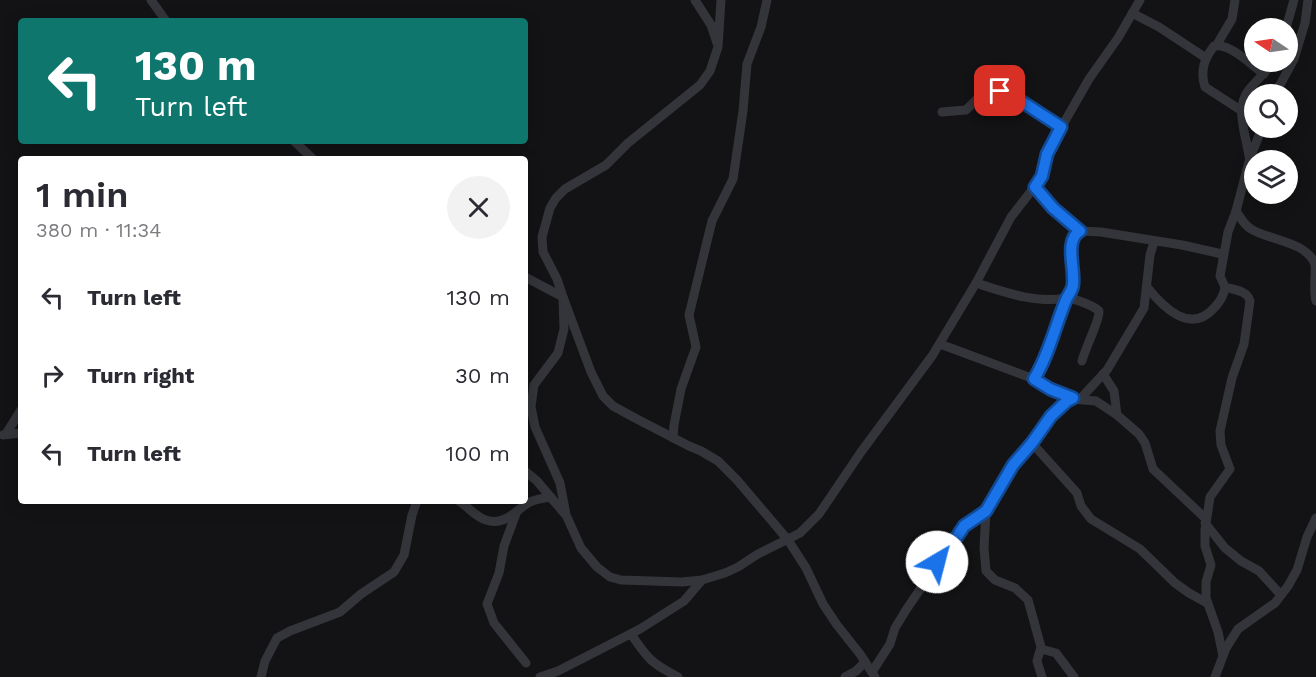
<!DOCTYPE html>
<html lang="en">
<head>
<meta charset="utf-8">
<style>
	body { margin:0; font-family:"Work Sans",sans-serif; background:#f2f2f3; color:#2b2b33; height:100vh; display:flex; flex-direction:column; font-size:22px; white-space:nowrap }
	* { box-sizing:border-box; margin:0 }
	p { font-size:20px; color:#7c7c81 }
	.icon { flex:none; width:33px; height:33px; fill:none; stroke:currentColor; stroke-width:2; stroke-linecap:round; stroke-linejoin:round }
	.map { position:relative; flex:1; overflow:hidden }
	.panel { position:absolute; left:18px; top:156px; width:510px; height:348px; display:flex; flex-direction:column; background:#fff; border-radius:6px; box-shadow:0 3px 15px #0003 }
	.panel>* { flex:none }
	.top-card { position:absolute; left:18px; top:18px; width:510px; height:126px; border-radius:6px; box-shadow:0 3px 15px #0003; background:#0f766e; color:#fff; overflow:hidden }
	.needle { width:39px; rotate:283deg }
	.fabs { position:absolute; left:1244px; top:18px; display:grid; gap:12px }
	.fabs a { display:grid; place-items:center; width:54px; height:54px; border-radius:50%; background:#fff; box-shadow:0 3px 15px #0003; font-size:30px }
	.pin { position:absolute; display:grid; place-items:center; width:51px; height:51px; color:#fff; margin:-26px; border-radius:12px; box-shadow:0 3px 9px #0006 }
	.me { position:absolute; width:66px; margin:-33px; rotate:37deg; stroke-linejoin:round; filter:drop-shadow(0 0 4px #0008) }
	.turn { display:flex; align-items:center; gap:21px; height:126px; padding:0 18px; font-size:27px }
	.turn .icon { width:78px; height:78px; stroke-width:2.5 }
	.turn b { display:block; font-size:42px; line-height:51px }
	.round { display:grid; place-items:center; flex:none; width:63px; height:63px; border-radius:32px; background:#f2f2f3 }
	.summary { display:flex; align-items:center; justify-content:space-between; height:102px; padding:0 18px }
	h1 { font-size:36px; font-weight:600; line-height:45px }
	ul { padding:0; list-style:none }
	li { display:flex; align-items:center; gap:18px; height:78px; padding:0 18px }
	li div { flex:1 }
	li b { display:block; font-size:22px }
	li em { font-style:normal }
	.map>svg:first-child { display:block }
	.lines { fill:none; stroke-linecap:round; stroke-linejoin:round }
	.minor { stroke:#34353a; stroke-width:9 }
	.route-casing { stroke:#114b97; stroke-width:15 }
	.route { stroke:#1a73e8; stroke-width:10 }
</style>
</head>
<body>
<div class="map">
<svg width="1316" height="677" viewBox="0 0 1316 677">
	<rect width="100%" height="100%" fill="#131315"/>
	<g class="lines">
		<g class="minor">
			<path d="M151 0 166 21"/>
			<path d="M695 0 711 25 717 43"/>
			<path d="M721 0 718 47 710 71 700 85 628 143 606 165 565 189 556 198 550 208 542 237 543 252 557 279 563 297 564 329 558 353 534 385 531 407 535 427 560 483 566 515 581 548 597 567 610 577 621 580 682 582 702 580 725 573 738 567 758 554 800 533 819 514 861 452 932 356 976 283 1011 217 1039 181 1053 142 1089 79 1118 38 1140 0"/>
			<path d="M1132 13 1159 27 1206 58"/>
			<path d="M1286 28 1294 0"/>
			<path d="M1216 46 1232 19 1235 0"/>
			<path d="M1275 94 1294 59 1305 23 1308 0"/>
			<path d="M1242 111 1205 87C1200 71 1204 59 1214 46 1231 43 1251 65 1264 74"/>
			<path d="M942 112 966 110 982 94 1000 91 1010 94 1061 127"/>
			<path d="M294 141 313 159"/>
			<path d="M1249 156C1246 136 1235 108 1248 91 1256 80 1266 73 1273 62"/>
			<path d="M1035 187 1053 208 1080 231"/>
			<path d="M1236 211C1240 217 1244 225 1251 229 1268 240 1306 241 1315 264 1316 276 1313 289 1316 301"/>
			<path d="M525 277 563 297 591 372 603 396 613 406 633 417 689 446 701 451 718 461 737 480 788 540 806 568 823 604 837 625 860 654 875 677"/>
			<path d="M976 283C1004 292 1037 304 1066 298L1072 290 1073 283 1072 239 1075 234 1080 231 1101 232 1182 245 1222 254"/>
			<path d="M1147 287C1163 307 1190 335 1214 308 1220 302 1224 296 1225 287"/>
			<path d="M1068 297C1078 301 1092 304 1099 311 1100 320 1085 348 1082 361"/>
			<path d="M940 344 1034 379 1050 389 1073 398"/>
			<path d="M1103 374 1114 391 1117 415"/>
			<path d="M1034 379 1061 316 1066 298"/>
			<path d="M1080 399 1107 370 1144 308 1150 255 1154 242"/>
			<path d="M6 434 21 410"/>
			<path d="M3 435 21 433"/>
			<path d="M673 438 674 425 681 389 696 347 689 315 712 221 733 179 743 111 747 64 761 27 767 0"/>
			<path d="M1032 443 1077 493 1081 506 1091 519 1140 549 1175 583 1189 593 1207 603"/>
			<path d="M525 471 537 481 564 513"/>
			<path d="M459 501C468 507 476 517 486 520 504 526 514 512 528 503 535 499 543 498 551 497"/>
			<path d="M517 511 504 546 499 573 487 604 494 623 526 663"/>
			<path d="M986 511 984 548 986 571 995 580 1015 588 1028 600 1041 647 1037 661 1042 677"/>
			<path d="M1205 523 1225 548 1241 561 1259 571 1281 595"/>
			<path d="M631 634C648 659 651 663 678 677"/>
			<path d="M1041 649 1056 653 1074 677"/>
			<path d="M1223 656 1218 632 1206 598V582L1211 565 1205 546V530L1210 497 1230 469 1221 445 1220 431 1232 378 1244 344 1250 301C1247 290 1234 290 1225 287L1220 276 1228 232 1236 211 1250 158 1262 128"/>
			<path d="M872 672 890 644 895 628 906 610 961 529 986 511 1013 465 1032 443 1051 416 1070 399 1096 401 1117 415 1139 434 1145 443 1153 469 1205 518"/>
			<path d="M261 677 265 661 277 638 290 631 340 612 361 594 394 572 404 555 412 515 417 501"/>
			<path d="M540 677 558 671 640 629 684 601 702 580"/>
			<path d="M845 677 856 671 865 662"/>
			<path d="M1215 677 1226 648 1238 629 1275 603 1288 586 1297 570 1307 537 1316 518"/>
		</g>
	</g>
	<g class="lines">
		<defs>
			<path id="route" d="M937 562 947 552 964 526 986 511 1013 465 1032 443 1051 416 1067 401 1073 398 1050 389 1034 379C1049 355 1055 326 1066 300 1068 294 1073 291 1073 284 1075 268 1064 240 1080 231L1053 208 1035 187 1042 176 1047 154 1061 127 1010 94 1000 91"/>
		</defs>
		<use href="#route" class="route-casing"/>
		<use href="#route" class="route"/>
	</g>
</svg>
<div class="fabs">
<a><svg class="needle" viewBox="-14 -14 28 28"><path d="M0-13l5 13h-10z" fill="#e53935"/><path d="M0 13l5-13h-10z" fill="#7c7c81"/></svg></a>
<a><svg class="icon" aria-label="search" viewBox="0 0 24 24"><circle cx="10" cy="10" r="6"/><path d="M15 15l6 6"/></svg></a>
<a><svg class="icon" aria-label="layers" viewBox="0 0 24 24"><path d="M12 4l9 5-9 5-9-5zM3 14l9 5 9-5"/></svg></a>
</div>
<div class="pin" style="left:1000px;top:91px;background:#d93025"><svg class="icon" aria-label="arrive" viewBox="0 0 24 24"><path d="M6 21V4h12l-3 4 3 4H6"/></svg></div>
<svg class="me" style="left:937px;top:562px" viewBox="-20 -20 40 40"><circle r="19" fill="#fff"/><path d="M0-13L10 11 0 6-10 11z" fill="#1a73e8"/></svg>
<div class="top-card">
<div class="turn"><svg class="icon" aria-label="left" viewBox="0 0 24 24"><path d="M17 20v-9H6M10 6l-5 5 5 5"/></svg><div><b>130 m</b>Turn left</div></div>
</div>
<section class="panel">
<div class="summary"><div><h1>1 min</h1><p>380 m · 11:34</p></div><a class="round"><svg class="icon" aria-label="close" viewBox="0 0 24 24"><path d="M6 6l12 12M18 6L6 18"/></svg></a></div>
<ul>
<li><svg class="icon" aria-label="left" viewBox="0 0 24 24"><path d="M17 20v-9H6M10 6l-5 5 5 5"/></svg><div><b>Turn left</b></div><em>130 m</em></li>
<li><svg class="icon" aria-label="right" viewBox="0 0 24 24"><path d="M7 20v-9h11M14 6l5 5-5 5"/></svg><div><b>Turn right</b></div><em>30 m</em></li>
<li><svg class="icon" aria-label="left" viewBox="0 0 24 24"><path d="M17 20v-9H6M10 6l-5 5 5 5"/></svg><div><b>Turn left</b></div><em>100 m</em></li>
</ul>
</section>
</div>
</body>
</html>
